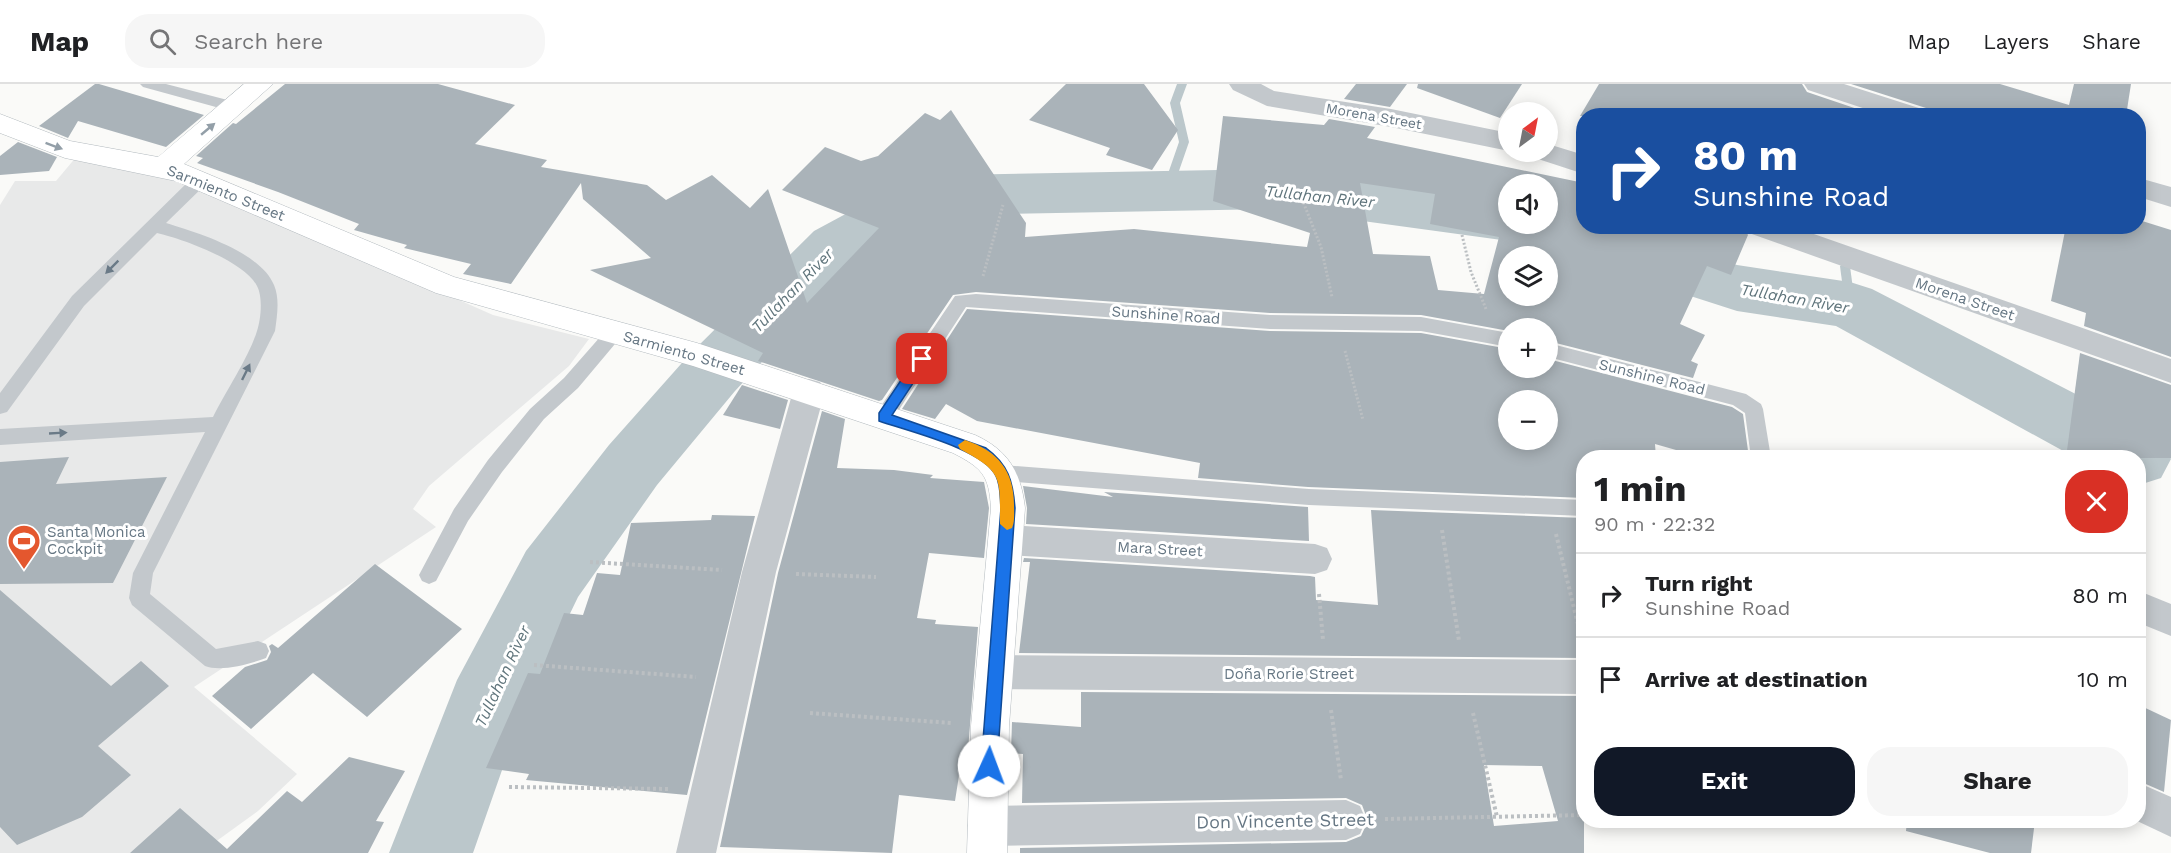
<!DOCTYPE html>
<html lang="en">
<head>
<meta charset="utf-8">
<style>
	body { margin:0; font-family:"Work Sans",sans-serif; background:#f6f6f6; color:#202124; height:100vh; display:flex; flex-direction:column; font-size:22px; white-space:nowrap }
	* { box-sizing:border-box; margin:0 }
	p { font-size:20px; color:#757577 }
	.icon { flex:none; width:33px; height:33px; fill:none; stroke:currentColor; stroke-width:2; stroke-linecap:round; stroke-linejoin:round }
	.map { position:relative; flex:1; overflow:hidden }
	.side { position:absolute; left:1576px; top:366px; width:570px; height:378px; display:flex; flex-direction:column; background:#fff; border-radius:24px; box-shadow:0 3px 15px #0003 }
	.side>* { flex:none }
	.top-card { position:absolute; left:1576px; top:24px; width:570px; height:126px; border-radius:24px; box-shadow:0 3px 15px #0003; background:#1a4fa0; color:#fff; overflow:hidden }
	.needle { width:39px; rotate:32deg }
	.buttons { position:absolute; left:1498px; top:18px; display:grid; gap:12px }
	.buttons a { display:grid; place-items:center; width:60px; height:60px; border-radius:50%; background:#fff; box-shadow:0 3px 15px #0003; font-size:30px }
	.pin { position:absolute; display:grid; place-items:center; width:51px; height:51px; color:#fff; margin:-26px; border-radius:12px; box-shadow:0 3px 9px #0006 }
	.me { position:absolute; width:66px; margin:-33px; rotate:2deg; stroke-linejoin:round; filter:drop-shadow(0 0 4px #0008) }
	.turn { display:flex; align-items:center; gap:21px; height:126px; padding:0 18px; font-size:27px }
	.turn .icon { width:78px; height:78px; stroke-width:2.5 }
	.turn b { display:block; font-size:42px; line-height:51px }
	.round { display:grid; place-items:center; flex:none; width:63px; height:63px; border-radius:24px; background:#f6f6f6 }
	.head { display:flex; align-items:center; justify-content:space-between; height:102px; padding:0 18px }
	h1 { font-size:36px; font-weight:700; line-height:45px }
	.cta { display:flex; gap:12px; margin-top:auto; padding:12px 18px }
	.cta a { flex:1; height:69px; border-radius:24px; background:#111827; color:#fff; font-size:24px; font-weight:700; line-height:69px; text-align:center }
	.cta a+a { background:#f6f6f6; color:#202124 }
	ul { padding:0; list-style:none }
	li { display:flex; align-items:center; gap:18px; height:84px; padding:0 18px; border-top:2px solid #e0e0e0 }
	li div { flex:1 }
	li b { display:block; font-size:22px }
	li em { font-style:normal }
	header { display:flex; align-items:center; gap:36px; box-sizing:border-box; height:84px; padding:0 30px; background:#fff; border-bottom:2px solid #e0e0e0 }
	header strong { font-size:28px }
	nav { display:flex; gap:33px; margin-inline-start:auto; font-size:21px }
	.search { width:420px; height:54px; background:#f6f6f6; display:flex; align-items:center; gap:15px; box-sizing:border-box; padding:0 21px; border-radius:24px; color:#757577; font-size:22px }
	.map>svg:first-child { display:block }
	.built { fill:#e8e9e9 }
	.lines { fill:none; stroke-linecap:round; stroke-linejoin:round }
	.stream { fill:#bbc7cb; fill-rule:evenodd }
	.river { fill:#bbc7cb; fill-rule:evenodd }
	.building { fill:#aab3b9; fill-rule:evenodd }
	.secondary-casing { stroke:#b3babf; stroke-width:1 }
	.path-far1 { stroke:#bbbfc2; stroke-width:3; stroke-dasharray:2 2; stroke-linecap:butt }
	.path { stroke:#bbbfc2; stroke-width:4; stroke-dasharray:3 3; stroke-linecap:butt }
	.lane { fill:#c3c8cc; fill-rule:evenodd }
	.street { fill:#c3c8cc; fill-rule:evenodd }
	.secondary { fill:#fff; fill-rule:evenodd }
	.oneway { fill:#939fa8 }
	.oneway2 { fill:#6a7a87 }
	.route { fill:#1a73e8; stroke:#114b97; stroke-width:1.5 }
	.slow { fill:#f59e0b }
	.labels { text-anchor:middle; stroke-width:6; stroke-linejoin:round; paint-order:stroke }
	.far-street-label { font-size:14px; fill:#657683; stroke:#fff }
	.street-label { font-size:15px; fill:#657683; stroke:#fff }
	.poi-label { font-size:15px; fill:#657683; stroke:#fff; text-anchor:start }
	.water-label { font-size:16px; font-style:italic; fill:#60757c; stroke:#fff }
	.near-street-label { font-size:18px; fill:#657683; stroke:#fff }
</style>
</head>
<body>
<header>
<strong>Map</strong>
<div class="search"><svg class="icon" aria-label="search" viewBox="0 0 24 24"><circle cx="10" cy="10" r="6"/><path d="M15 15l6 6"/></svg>Search here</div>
<nav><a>Map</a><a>Layers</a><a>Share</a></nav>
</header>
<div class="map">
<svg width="2171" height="769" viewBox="0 0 2171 769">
	<rect width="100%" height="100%" fill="#fafaf8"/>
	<path class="built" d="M77 72 174 90 493 231 589 255 569 282 429 402 413 425 436 443 194 603 297 690 258 727 200 769H0V121L15 97H56Z"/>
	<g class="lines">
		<g class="stream">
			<path d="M1177 0H1187L1180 19 1189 58 1172 107 1167 110 1162 107 1179 58 1170 19Z"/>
			<path d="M1857 142H1867L1864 149 1860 150 1855 146Z"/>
			<path d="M1845 178 1850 182 1855 221 1850 225 1845 221 1840 182Z"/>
		</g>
		<g class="river">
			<path d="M1275 85 1509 115V140H1536L1530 151 1509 157 1275 125 952 131 921 140 856 177 735 307 657 401 578 513 522 629 473 769H389L457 596 526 467 609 361 689 271 814 147 879 112 951 91Z"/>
			<path d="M1612 144 1737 181 1850 198 1872 205 2161 354 2171 375 2161 394 2139 401V374H2076L1836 242 1737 227 1591 180 1582 165 1591 150Z"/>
		</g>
	</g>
	<g class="building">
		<path d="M95 0H99L204 31 166 63 78 37 68 54 39 42Z"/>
		<path d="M285 0H438L515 21 475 60 547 76 541 83 647 101 666 116 712 91 750 124 768 105 807 219 879 144 782 106 825 63 861 77 878 72 925 29 940 36 951 26 1026 139 1025 153 1134 145 1307 163 1310 149 1213 117 1223 32 1324 41 1329 35 1375 43 1367 54 1584 99V142H1743L1748 151 1731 191 1707 182 1680 240 1705 251 1691 277 1698 280 1693 294 1548 257V244H1509V247L1421 231 1270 229 976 208 953 211 882 316 879 317 758 277 763 269 590 186 651 174 583 115 581 99 511 200 463 190 471 180 404 164 407 161 354 146 359 140 278 108 197 79 203 74 196 72 233 39 236 40ZM1360 99 1435 110 1430 140 1499 153 1484 210 1438 206 1430 172 1373 170ZM1509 100H1548V140H1509ZM1509 172H1548V212H1509Z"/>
		<path d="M1066 0H1144L1178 46 1152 86 1106 71 1110 64 1029 36Z"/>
		<path d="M1356 0H1407L1390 23 1344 15Z"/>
		<path d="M1418 0H1522L1500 34 1417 4Z"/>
		<path d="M1599 0H1802L1807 8 1878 32H1580Z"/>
		<path d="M1851 0H2000L2069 21 2074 0H2131L2126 32H1931L1926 24Z"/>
		<path d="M18 58 57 73 49 87 0 91V72Z"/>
		<path d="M2139 136 2171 146V273L2084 242 2086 229 2051 217 2066 142H2139Z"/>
		<path d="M967 225 1270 247 1421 249 1509 265V284H1548V275L1732 323 1743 330 1749 374H1704L1655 360 1656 374H1584V414L1308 403 1198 394 1200 379 977 337 946 320 935 335 902 325ZM1509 316H1548V356H1509Z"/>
		<path d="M2080 269 2171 301V374H2066Z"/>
		<path d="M742 301 788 316 780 345 723 331Z"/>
		<path d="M822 327 845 335 837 384 894 386 933 391 930 394 984 398 989 424 984 474 929 469 917 534 936 536 935 540 978 543 968 666H963L955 717 899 711 892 769 720 763 778 489Z"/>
		<path d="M69 373 56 400 167 393 113 499 0 500V378Z"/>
		<path d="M1023 402 1113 413 1104 408 1308 423 1309 457 1026 440 1027 424Z"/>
		<path d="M1371 426 1584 434V574L1019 569 1030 478H1023L1024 474 1310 492 1315 493 1316 516 1378 521Z"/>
		<path d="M712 431 755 432 687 711 526 696 529 690 486 684 528 589 540 590 564 529 583 531 597 489 620 491 631 439 711 436Z"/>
		<path d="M375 480 462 545 367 633 313 589 251 645 212 612 245 583 267 576 271 568 269 562 272 560 278 564Z"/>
		<path d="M0 506 111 602 141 577 169 602 98 662 131 691 82 733 17 761 0 743Z"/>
		<path d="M1081 608 1584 612V769H1020V764L1346 758 1361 752 1368 737 1362 721 1346 714 1022 719 1023 670 1011 669 1012 638 1081 643ZM1484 681 1542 682 1558 737 1494 742Z"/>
		<path d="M2139 621 2171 636 2164 708 2139 697Z"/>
		<path d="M349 673 405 687 376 737 384 738 368 769H130L180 724 227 765 287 707 302 718Z"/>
		<path d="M1907 736H2035L2031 769H1990L1906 747Z"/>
	</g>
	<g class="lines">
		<defs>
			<path id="secondary" d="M244 0H273L184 80 454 193 697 259 975 351C1008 366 1021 388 1025 424L1009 642 1007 769H967L971 642 991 424C989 391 982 384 953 369L693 282 436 209 176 97 65 74 0 49V30L70 57 158 73Z"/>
		</defs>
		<use href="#secondary" class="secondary-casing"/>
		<g class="path-far1">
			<path d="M1302 115 1321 163 1332 213"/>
			<path d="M1462 151 1471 188 1486 225"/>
			<path d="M983 192 1003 121"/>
			<path d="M1345 267 1363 336"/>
		</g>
		<g class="path">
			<path d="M1442 446 1459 557"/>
			<path d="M1556 450 1582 557"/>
			<path d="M590 478 722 486"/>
			<path d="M796 490 876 493"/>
			<path d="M1319 510 1323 556"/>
			<path d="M534 581 696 593"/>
			<path d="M1331 626 1341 696"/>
			<path d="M810 629 952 639"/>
			<path d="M1473 629 1497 733"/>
			<path d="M509 703 671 705"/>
			<path d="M1385 735 1584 731"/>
		</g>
		<g class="lane">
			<path d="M140 0H166L239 19 242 23 234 28 143 3Z"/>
			<path d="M200 90 206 92 208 96 206 100 166 139C199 149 260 168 274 201 280 215 277 232 275 247L153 489 150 510 216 565 258 557 266 560 269 567 266 574C250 580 221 588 205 582L132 521 129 514 133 489 205 348 0 361V345L213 333C226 307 249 273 257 247 261 235 263 213 257 202 244 177 183 155 157 149L84 222 7 328 0 330V309L72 212 194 92Z"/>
			<path d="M976 210 1270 231 1421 233 1509 249V263L1421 247 1270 245 966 223 891 338 884 341 877 338 875 333 877 328 955 212Z"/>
			<path d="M614 242 620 244 623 249 620 254 578 304 544 335 502 388 468 437 436 497 429 500 422 497 419 491 454 425 488 376 530 325 564 294 608 244Z"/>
			<path d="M1548 259 1746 310 1761 320 1763 325 1771 374H1751L1745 329 1733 321 1548 273Z"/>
			<path d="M1002 381 1309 405 1584 416V432L1309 421 1002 397 995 395 992 389 995 383Z"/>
		</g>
		<g class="street">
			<path d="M1229 0H1261L1274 7 1391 25 1509 49V67L1391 43 1267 22 1233 6Z"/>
			<path d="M1804 0H1844L1925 26 1929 32H1887L1808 6Z"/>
			<path d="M1548 60 1584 71V90L1535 74 1532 68H1548Z"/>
			<path d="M2139 94 2171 103V123L2139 113Z"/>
			<path d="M1745 142H1791L2171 275V299L1749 149Z"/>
			<path d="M809 295 820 298 825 307 776 488 716 769H676L742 488 793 307 798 298Z"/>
			<path d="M1006 441 1315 460 1327 464 1332 475 1327 486 1315 490 1006 471 994 466 989 456 994 446Z"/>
			<path d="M2139 507 2171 520V552L2139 539Z"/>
			<path d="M994 571 1584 576V610L994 605 981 600 976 588 981 576Z"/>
			<path d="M2139 699 2171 713V753L2135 736H2139Z"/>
			<path d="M1346 716 1360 722 1366 736 1360 750 1346 756 987 762 973 756 967 742 973 728 987 722Z"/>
		</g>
		<use href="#secondary" class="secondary"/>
	</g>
	<defs><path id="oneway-solid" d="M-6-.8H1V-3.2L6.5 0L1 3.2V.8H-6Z" transform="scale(1.5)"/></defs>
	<g class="oneway">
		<use href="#oneway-solid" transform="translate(208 45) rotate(-40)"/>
		<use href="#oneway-solid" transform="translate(54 62) rotate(20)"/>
	</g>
	<g class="oneway2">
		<use href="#oneway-solid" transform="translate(112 183) rotate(135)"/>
		<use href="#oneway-solid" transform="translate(246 288) rotate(-64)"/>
		<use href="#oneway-solid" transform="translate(58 349) rotate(-3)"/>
	</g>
	<path class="route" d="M922 270 929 275 892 331 986 364C1008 380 1013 397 1015 424L997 682 995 687 989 690 983 687 981 682 1001 424C1000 414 1001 402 996 392 984 365 907 347 879 337V329L918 271Z"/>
	<path class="slow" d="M965 356C998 367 1014 387 1014 421 1014 429 1015 437 1012 444L1007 446 1000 440C1000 393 1003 388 960 365L958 361Z"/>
	<defs>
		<symbol id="stadium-pin" viewBox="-11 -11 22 30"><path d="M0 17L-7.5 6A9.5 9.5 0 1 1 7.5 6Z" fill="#e4572e" stroke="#fff"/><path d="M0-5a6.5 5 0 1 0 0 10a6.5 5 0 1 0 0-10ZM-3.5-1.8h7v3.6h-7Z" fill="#fff"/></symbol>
	</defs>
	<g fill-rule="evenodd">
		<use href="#stadium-pin" x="5" y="438" width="38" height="52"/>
	</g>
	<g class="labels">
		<g class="far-street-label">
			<text transform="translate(1374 32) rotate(10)" y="5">Morena Street</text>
		</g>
		<g class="street-label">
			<text transform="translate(226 109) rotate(22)" y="5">Sarmiento Street</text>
			<text transform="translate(1965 215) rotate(19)" y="5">Morena Street</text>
			<text transform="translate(1166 231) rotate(4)" y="5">Sunshine Road</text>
			<text transform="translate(684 269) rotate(16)" y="5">Sarmiento Street</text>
			<text transform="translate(1652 293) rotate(14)" y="5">Sunshine Road</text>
			<text transform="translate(1160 465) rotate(3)" y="5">Mara Street</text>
			<text x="1289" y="595">Doña Rorie Street</text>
		</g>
		<g class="poi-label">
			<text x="47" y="453">Santa Monica<tspan x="47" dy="17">Cockpit</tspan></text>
		</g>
		<g class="water-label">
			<text transform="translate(1320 112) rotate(6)" y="6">Tullahan River</text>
			<text transform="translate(792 206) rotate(-46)" y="6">Tullahan River</text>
			<text transform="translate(1795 214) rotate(10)" y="6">Tullahan River</text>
			<text transform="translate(502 592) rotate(-65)" y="6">Tullahan River</text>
		</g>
		<g class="near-street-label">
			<text transform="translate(1285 737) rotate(-1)" y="6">Don Vincente Street</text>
		</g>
	</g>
</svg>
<div class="buttons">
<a><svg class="needle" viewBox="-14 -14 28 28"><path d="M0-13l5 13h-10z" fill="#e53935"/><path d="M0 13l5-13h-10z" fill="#757577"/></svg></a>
<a><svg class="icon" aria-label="sound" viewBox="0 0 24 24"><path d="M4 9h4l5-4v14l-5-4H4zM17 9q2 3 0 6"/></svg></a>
<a><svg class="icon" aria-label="layers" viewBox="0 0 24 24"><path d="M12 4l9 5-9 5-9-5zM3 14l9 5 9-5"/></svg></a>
<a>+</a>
<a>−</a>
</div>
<div class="pin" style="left:922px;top:275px;background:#d93025"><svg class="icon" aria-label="arrive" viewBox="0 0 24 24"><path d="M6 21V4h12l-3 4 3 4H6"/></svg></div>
<svg class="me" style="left:989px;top:682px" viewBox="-20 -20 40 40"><circle r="19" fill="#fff"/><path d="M0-13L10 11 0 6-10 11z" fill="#1a73e8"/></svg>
<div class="top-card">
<div class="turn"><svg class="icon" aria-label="right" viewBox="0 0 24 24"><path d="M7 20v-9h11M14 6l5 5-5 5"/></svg><div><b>80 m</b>Sunshine Road</div></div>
</div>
<section class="side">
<div class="head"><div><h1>1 min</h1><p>90 m · 22:32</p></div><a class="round" style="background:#d93025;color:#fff"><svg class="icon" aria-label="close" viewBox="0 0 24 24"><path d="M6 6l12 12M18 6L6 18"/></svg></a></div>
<ul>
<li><svg class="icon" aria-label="right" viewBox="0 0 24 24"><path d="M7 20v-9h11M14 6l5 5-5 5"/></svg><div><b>Turn right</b><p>Sunshine Road</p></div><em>80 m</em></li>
<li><svg class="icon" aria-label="arrive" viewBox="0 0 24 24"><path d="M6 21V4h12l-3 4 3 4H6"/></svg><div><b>Arrive at destination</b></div><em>10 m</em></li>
</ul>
<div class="cta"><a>Exit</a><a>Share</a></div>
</section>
</div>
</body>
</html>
